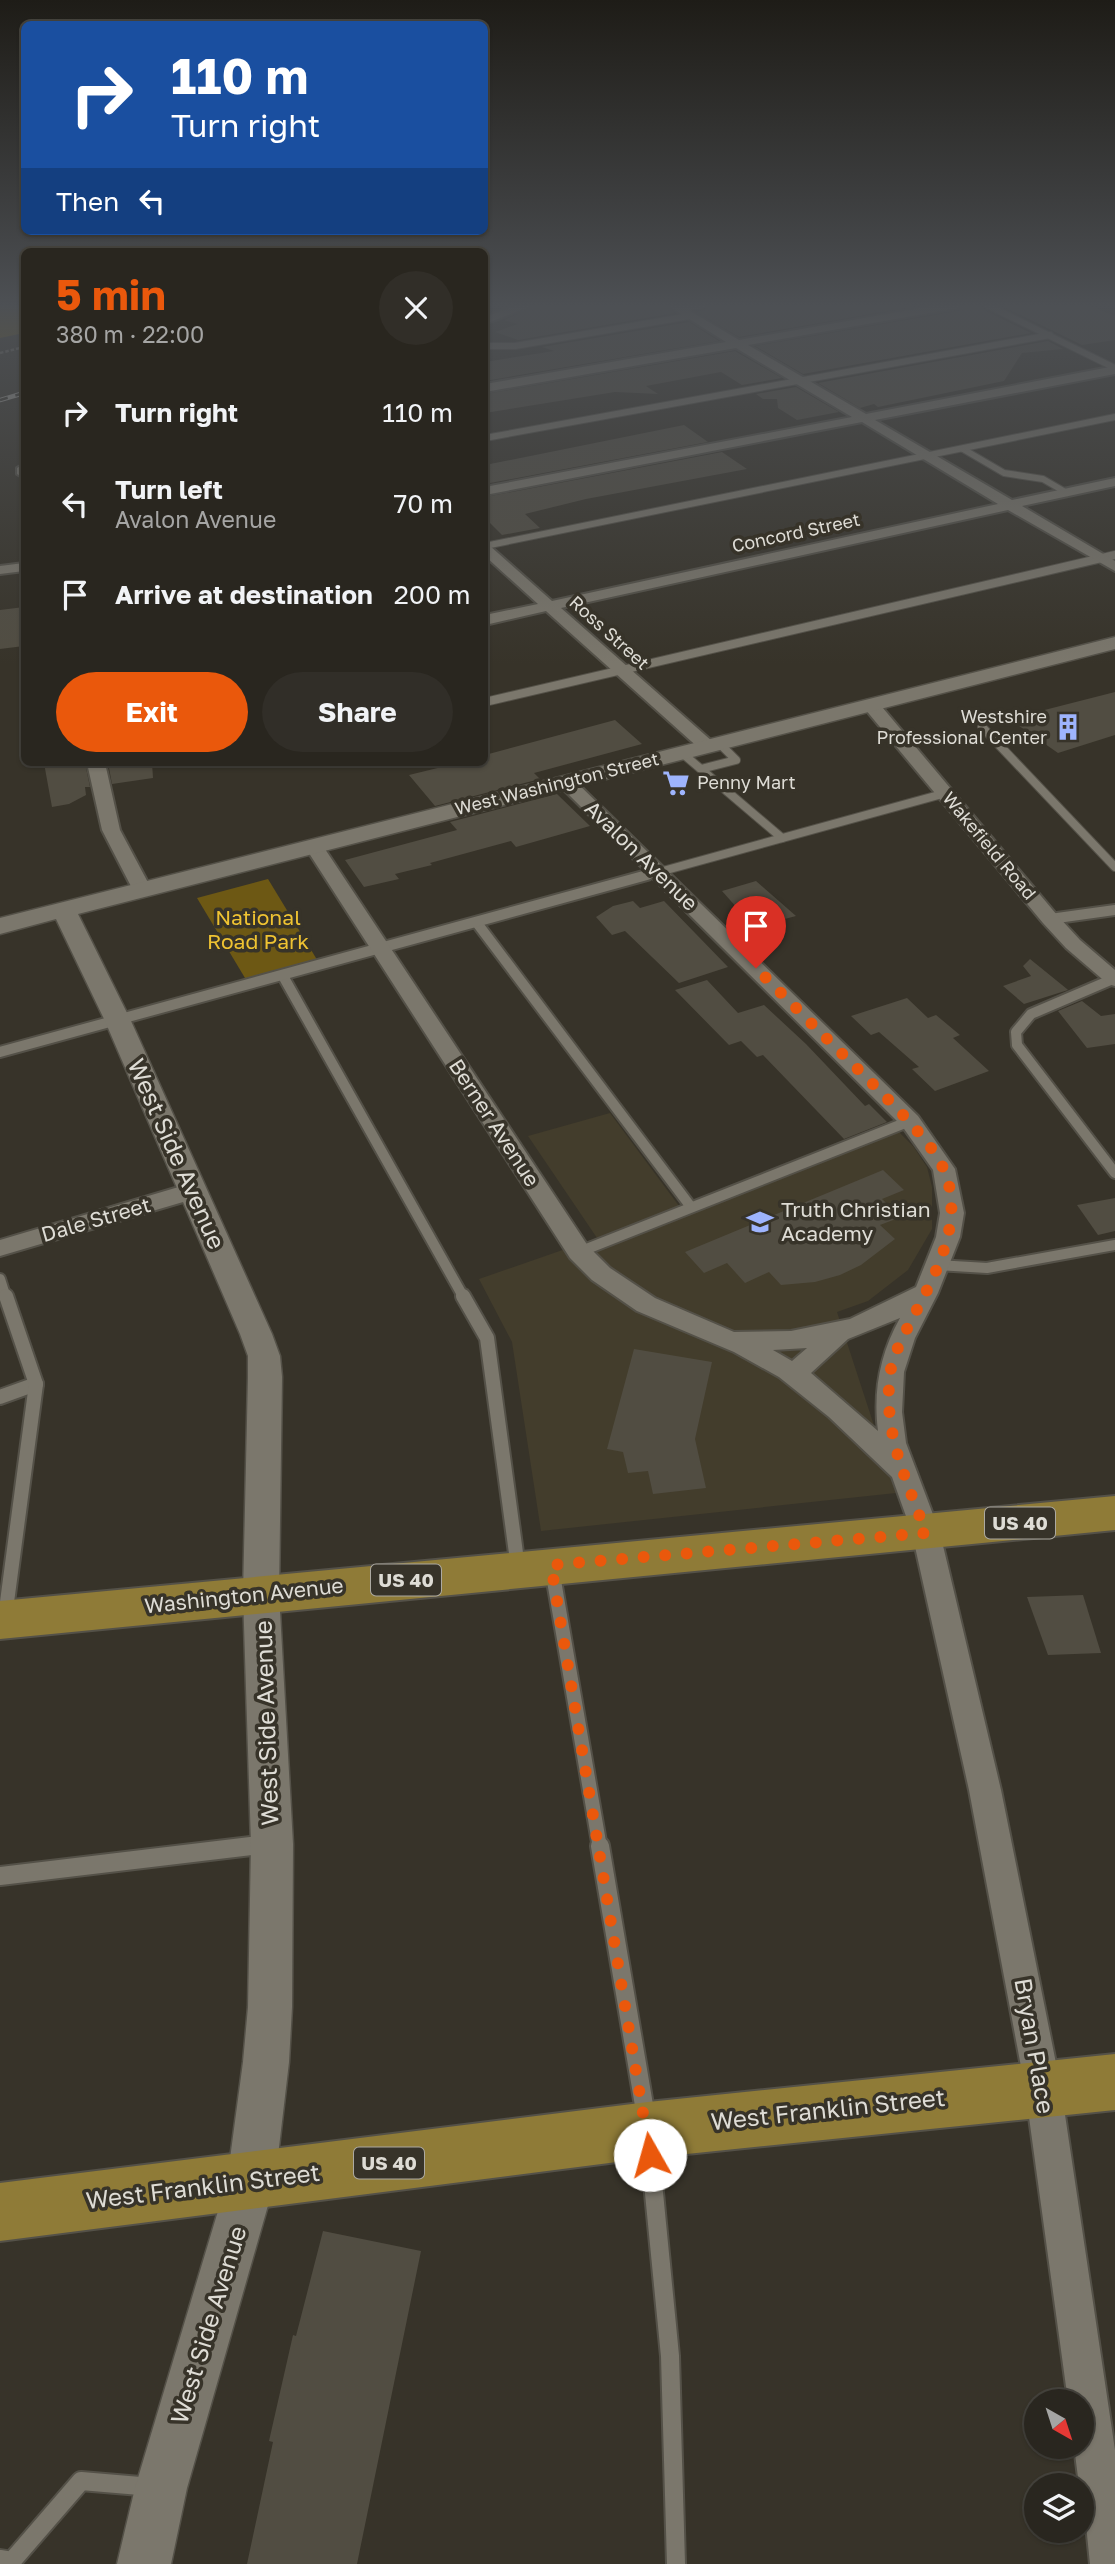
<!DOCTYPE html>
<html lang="en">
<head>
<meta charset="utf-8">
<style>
	body { margin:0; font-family:"Golos Text",sans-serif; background:#312e28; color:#f1f3f6; height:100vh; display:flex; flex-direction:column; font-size:26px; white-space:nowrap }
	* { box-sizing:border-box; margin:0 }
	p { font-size:23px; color:#a5a5a4 }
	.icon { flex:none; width:38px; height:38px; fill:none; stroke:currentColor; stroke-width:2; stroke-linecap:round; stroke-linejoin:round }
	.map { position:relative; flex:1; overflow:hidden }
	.panel { position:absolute; left:21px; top:248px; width:467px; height:518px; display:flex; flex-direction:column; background:#29261f; border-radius:10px; box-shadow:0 2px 5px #0004,0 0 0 2px #45433d }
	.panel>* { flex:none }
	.banner { position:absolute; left:21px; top:21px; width:467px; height:214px; border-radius:10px; box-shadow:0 2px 5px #0004,0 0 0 2px #45433d; background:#1a4fa0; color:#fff; overflow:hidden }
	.needle { width:46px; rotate:141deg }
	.tools { position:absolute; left:1024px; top:2389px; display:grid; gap:14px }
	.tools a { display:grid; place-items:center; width:70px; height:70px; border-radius:50%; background:#29261f; box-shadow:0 2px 5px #0004,0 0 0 2px #45433d; font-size:35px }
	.pin { position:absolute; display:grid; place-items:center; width:60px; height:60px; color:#fff; margin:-72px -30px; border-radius:50% 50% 50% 0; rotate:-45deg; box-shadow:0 0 7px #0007 }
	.pin .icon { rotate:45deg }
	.me { position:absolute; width:77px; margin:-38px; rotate:353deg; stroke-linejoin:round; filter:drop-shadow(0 0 5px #0008) }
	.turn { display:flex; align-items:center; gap:24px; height:147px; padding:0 35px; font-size:32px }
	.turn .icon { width:91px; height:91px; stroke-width:2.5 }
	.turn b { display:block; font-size:49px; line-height:60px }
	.then { display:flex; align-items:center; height:66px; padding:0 35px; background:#0003; gap:14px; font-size:26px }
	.round { display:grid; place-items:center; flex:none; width:74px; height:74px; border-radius:37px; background:#312e28 }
	.headline { display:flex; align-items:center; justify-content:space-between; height:119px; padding:0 35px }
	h1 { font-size:42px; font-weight:700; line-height:52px; color:#ea580c }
	.primary-button { display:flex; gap:14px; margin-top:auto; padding:14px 35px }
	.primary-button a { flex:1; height:80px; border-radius:42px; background:#ea580c; color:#fff; font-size:28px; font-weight:700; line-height:80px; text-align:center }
	.primary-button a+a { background:#312e28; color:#f1f3f6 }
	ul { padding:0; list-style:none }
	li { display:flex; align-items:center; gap:21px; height:91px; padding:0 35px }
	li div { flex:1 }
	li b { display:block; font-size:26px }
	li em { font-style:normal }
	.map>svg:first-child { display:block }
	.built { fill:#433d2c }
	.green { fill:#6d5814 }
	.forest { fill:#7d6409 }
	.building { fill:#514d42 }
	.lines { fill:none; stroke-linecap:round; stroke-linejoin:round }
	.service-far4-casing { stroke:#545148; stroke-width:8 }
	.service-far3-casing { stroke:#545148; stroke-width:10 }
	.service-far2-casing { stroke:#545148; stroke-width:14 }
	.service-far1-casing { stroke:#545148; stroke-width:18 }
	.service-casing { stroke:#545148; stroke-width:22 }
	.minor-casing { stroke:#545148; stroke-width:4 }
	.tertiary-casing { stroke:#545148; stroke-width:3 }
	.primary-casing { stroke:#545148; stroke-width:4 }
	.path { stroke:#827f77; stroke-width:2.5; stroke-dasharray:3.5 2; stroke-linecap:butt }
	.service-far4 { stroke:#7b776c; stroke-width:6 }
	.service-far3 { stroke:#7b776c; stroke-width:8 }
	.service-far2 { stroke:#7b776c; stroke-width:10 }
	.service-far1 { stroke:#7b776c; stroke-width:14 }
	.service { stroke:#7b776c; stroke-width:18 }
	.minor { fill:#7b776c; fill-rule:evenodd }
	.tertiary { fill:#7b776c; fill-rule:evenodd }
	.primary { fill:#8f7b37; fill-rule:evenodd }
	.rail-casing { stroke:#aeaca4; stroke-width:4.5 }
	.rail { stroke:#373329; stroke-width:2.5; stroke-dasharray:8; stroke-linecap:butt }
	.route { stroke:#ea580c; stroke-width:12; stroke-dasharray:0 21.6 }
	.labels { text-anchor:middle; stroke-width:7; stroke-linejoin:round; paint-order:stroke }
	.far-street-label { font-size:18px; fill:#dedcd5; stroke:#373329 }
	.far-poi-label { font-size:18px; fill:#dedcd5; stroke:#373329; text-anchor:end }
	.shield { fill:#373329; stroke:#aca9a1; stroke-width:2 }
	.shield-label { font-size:19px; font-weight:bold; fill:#dedcd5 }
	.street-label { font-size:21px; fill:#dedcd5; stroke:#373329 }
	.park-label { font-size:21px; fill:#efc332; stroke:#373329 }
	.poi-label { font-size:21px; fill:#dedcd5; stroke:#373329; text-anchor:start }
	.near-street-label { font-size:24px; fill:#dedcd5; stroke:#373329 }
</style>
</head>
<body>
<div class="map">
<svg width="1115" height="2564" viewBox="0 0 1115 2564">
	<rect width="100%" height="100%" fill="#373329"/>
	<path class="built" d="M610 1113 685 1214 898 1131 913 1146 927 1167 932 1187V1229L908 1270 868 1301 837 1312 896 1493 541 1531 512 1342 479 1279 597 1238 528 1136Z"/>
	<path class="green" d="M268 879 319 963 248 983 197 898Z"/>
	<path class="forest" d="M0 305H24V333L0 338Z"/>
	<g class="building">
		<path d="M536 305H664L675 313 518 340 495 332 518 324 504 320Z"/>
		<path d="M708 305H922L739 337 696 312 705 310Z"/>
		<path d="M966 305H981L984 310 1031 333 803 374 755 346 958 311Z"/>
		<path d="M1000 305H1088L1115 316V340L1082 345Z"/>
		<path d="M689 322 719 341 485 381V362L554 351 542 347Z"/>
		<path d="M1048 341 1063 349 1022 353 1004 381 878 407 874 404 860 408 818 383Z"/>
		<path d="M735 351 782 378 742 385 721 372 646 386 658 394 615 392 485 413V394Z"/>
		<path d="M796 387 839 412 797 420 778 408 777 399H763L756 394Z"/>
		<path d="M684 425 708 442 485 484V465Z"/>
		<path d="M722 452 747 469 586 499 525 514 540 528 502 535 485 518V497Z"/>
		<path d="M24 607V646L0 649V610Z"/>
		<path d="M1115 692V735L1058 753 1009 719Z"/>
		<path d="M615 720 642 744 534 773 540 779 435 806 409 775 458 763H485V755Z"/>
		<path d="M44 763H85L90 787H85L86 795 69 804 52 807Z"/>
		<path d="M108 763H152L153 778 112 784Z"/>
		<path d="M557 794 590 826 516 847 511 841 430 863 432 865 395 874 399 879 364 887 345 860 457 830 450 822Z"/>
		<path d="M756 881 796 916 754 927 722 891Z"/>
		<path d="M633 901 640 908 664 901 728 967 679 983 625 931 612 935 596 917 613 906Z"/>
		<path d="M1030 959 1067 989 1068 990 1024 1004 1003 986 1031 976 1023 966Z"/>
		<path d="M707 980 738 1013 764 1005 806 1044 865 1106 869 1104 887 1122 844 1139 763 1055 757 1057 741 1041 729 1045 675 990Z"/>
		<path d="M907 998 928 1018 936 1015 960 1035 953 1038 989 1071 935 1091 912 1069 919 1067 879 1032 871 1035 851 1016Z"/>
		<path d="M1082 1001 1101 1016 1115 1014V1044L1087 1048 1058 1011Z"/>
		<path d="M883 1170 904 1190 882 1199 901 1217 880 1225 895 1239 861 1265 840 1275 815 1282 781 1285 769 1272 745 1283 727 1263 704 1273 685 1252Z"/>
		<path d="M1115 1198V1231L1098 1235 1077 1205Z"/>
		<path d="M634 1349 712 1362 695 1439 706 1488 653 1494 648 1471 628 1473 623 1452 607 1449Z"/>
		<path d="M1083 1595 1101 1653 1048 1655 1027 1597Z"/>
		<path d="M323 2231 421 2251 357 2564H247L273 2442 269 2441 293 2335 296 2336Z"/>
	</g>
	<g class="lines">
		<defs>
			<g id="service-far4">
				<path d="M987 305 1115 368"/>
				<path d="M679 309 702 305"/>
				<path d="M485 346H515L690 316"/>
				<path d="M485 438 1050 335"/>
				<path d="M963 449 1004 473 1043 479 1067 493"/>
				<path d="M485 546 1115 417"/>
			</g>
			<g id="service-far3">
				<path d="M485 702 1115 555"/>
				<path d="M982 727 1115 867"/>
				<path d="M682 753 782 838"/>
				<path d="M701 769 736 760 719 743"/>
				<path d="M641 877 946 793"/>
			</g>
			<g id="service-far2">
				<path d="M1050 919 1115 910"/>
				<path d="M477 923 691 1207"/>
				<path d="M283 976 464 1298"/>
				<path d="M1113 979 1031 1014 1016 1032 1017 1045 1115 1173"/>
				<path d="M0 1052 647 875"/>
				<path d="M579 1252 910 1121"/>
				<path d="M937 1265 987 1268 1115 1245"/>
				<path d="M0 1279 6 1298"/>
			</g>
			<g id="service-far1">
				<path d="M463 1296 487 1338 518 1568"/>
				<path d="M0 1397 36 1384"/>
				<path d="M552 1569 600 1848"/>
				<path d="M5 1617 36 1384 6 1296"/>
				<path d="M236 1848 267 1844"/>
			</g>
			<g id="service">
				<path d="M600 1846 646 2117"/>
				<path d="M0 1876 251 1846"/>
				<path d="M649 2142 670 2356 676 2564"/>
				<path d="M0 2559 12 2561 81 2481 152 2487"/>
			</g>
			<g id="minor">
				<path d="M518 305H534L485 324V317Z"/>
				<path d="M667 305H680L739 340 938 305H963L958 308 748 345 866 414 1115 366V374L875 420 1012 500 1115 478V486L1022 506 1115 561V571L1008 510 561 608 713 742 716 746 707 751 701 750 546 611 485 625V615L538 604 485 556V545L490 546 552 601 998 504 862 422 485 495V487L852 417 736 348 485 392V384L726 342Z"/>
				<path d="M24 464V478L17 474V468Z"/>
				<path d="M24 563V571L0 574V566Z"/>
				<path d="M871 700 877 701 1057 915 1080 940 1115 970V986L1108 984 1066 948 1043 923 865 709 863 705 865 701Z"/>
				<path d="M87 763H105L120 830 152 890 149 894H135L102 830Z"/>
				<path d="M566 777 572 778 918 1116 955 1169 964 1213 960 1237 938 1293 915 1338 904 1372 902 1412 906 1443 940 1533 1001 1790 1061 2088 1115 2450V2564H1090L1082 2485H1079L1074 2446H1082V2401H1068L1025 2088 969 1790 912 1533 892 1477 829 1417 779 1377 734 1352 637 1311 592 1280 570 1258 305 847 314 841 321 843 588 1246 610 1268 655 1298 734 1332 791 1331 850 1319 916 1287 936 1237 940 1213 933 1170 902 1126 560 786 557 782ZM900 1318C880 1354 873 1390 878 1431L811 1373 848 1339ZM807 1348 792 1361 773 1350Z"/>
				<path d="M192 1183 200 1185 204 1191 200 1197 0 1256V1240Z"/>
			</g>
			<path id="tertiary" d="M1115 637V649L78 914 131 1021 272 1334 280 1356 282 1377 279 1594 293 1844 292 2007 289 2062 275 2181 187 2488 171 2564H117L135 2488 227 2181 243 2062 248 2007 251 1844 243 1594 248 1377V1356L240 1334 105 1021 56 919 0 934V918Z"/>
			<g id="primary">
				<path d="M1115 1496V1530L0 1639V1601Z"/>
				<path d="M1115 2054V2110L648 2158 0 2241V2183L648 2102Z"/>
			</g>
		</defs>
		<use href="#service-far4" class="service-far4-casing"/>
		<use href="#service-far3" class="service-far3-casing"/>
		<use href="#service-far2" class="service-far2-casing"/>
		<use href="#service-far1" class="service-far1-casing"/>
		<use href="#service" class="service-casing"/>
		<use href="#minor" class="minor-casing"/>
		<use href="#tertiary" class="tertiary-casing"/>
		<use href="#primary" class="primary-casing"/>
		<path class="path" d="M0 353 24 347"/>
		<use href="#service-far4" class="service-far4"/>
		<use href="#service-far3" class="service-far3"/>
		<use href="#service-far2" class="service-far2"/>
		<use href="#service-far1" class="service-far1"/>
		<use href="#service" class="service"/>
		<use href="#minor" class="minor"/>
		<use href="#tertiary" class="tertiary"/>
		<use href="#primary" class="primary"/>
		<defs>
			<path id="rail" d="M0 400 24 393"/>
		</defs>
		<use href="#rail" class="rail-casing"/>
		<use href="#rail" class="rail"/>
	</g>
	<linearGradient id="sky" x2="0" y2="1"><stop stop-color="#1e1c17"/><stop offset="0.46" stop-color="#4d5054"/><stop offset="1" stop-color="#4d5054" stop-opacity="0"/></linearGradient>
	<rect width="1115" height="664" fill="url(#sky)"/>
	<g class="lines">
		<path class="route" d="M650 2155 551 1565 926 1533C906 1478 883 1434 890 1374 893 1354 905 1333 914 1315 937 1272 965 1219 944 1170 931 1140 892 1104 869 1080 831 1043 793 1005 756 968"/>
	</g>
	<defs>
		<symbol id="building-bare" viewBox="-9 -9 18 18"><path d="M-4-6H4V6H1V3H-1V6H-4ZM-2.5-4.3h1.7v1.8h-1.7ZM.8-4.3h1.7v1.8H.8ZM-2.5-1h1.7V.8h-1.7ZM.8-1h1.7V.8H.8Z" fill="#9eb4fd" stroke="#373329" stroke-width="2.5" paint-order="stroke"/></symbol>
		<symbol id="supermarket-bare" viewBox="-9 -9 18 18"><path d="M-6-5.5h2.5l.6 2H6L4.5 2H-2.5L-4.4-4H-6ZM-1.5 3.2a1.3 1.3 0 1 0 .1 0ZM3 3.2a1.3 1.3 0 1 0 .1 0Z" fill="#9eb4fd" stroke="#373329" stroke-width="2.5" paint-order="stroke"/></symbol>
		<symbol id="school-bare" viewBox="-9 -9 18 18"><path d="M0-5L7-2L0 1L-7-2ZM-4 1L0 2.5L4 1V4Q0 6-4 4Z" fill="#9eb4fd" stroke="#373329" stroke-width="2.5" paint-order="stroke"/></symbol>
	</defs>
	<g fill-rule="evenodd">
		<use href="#building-bare" x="1049" y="708" width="38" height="38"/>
		<use href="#supermarket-bare" x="657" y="764" width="38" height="38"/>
		<use href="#school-bare" x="741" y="1203" width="38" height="38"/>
	</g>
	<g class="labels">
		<g class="far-street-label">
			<text transform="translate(796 533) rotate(-12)" y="6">Concord Street</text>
			<text transform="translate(609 633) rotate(42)" y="6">Ross Street</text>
			<text transform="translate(557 784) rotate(-14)" y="6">West Washington Street</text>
			<text transform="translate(989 846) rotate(50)" y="6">Wakefield Road</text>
		</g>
		<g class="far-poi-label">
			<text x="1047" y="723">Westshire<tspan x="1047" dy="21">Professional Center</tspan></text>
			<text x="697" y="789" text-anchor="start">Penny Mart</text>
		</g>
		<g class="shield">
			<rect x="985" y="1507.5" width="70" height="31" rx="5"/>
			<rect x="371" y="1564.5" width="70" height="31" rx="5"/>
			<rect x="354" y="2147.5" width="70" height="31" rx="5"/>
		</g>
		<g class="shield-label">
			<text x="1020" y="1530">US 40</text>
			<text x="406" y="1587">US 40</text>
			<text x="389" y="2170">US 40</text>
		</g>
		<g class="street-label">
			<text transform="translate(641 856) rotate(44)" y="7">Avalon Avenue</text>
			<text transform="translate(494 1123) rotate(57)" y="7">Berner Avenue</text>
			<text transform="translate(96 1220) rotate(-16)" y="7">Dale Street</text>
			<text transform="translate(244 1596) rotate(-6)" y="7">Washington Avenue</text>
		</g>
		<g class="park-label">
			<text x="258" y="925">National<tspan x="258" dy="24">Road Park</tspan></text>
		</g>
		<g class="poi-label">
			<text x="781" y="1217">Truth Christian<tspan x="781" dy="24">Academy</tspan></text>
		</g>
		<g class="near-street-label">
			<text transform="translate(176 1154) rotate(66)" y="8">West Side Avenue</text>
			<text transform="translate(267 1723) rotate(-92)" y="8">West Side Avenue</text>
			<text transform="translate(1034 2046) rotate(80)" y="8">Bryan Place</text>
			<text transform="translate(828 2110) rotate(-6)" y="8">West Franklin Street</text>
			<text transform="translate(203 2187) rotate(-7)" y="8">West Franklin Street</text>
			<text transform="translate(209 2325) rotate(-73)" y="8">West Side Avenue</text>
		</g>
	</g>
</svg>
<div class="tools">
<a><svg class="needle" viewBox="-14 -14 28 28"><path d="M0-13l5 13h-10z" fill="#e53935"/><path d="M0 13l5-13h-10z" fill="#a5a5a4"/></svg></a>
<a><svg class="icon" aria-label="layers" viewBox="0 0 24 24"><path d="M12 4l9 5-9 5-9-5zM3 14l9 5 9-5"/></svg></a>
</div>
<div class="pin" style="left:756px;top:968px;background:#d93025"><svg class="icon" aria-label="arrive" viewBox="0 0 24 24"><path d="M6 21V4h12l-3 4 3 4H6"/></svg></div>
<svg class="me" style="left:650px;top:2155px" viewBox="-20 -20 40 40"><circle r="19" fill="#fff"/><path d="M0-13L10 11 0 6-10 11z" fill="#ea580c"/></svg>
<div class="banner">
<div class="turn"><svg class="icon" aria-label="right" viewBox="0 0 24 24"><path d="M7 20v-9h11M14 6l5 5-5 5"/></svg><div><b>110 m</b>Turn right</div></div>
<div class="then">Then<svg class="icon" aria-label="left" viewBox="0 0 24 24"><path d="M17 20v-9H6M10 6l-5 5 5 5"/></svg></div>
</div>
<section class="panel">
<div class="headline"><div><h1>5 min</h1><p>380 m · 22:00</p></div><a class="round"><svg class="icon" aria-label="close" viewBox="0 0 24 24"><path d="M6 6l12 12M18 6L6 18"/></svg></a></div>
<ul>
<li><svg class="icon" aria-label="right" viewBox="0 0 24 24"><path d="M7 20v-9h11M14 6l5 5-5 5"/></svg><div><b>Turn right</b></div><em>110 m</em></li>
<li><svg class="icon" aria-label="left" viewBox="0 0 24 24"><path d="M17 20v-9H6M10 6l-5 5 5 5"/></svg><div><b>Turn left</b><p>Avalon Avenue</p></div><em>70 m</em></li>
<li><svg class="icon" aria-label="arrive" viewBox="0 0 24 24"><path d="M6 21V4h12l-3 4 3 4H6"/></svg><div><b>Arrive at destination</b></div><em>200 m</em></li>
</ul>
<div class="primary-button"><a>Exit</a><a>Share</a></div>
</section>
</div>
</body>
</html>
